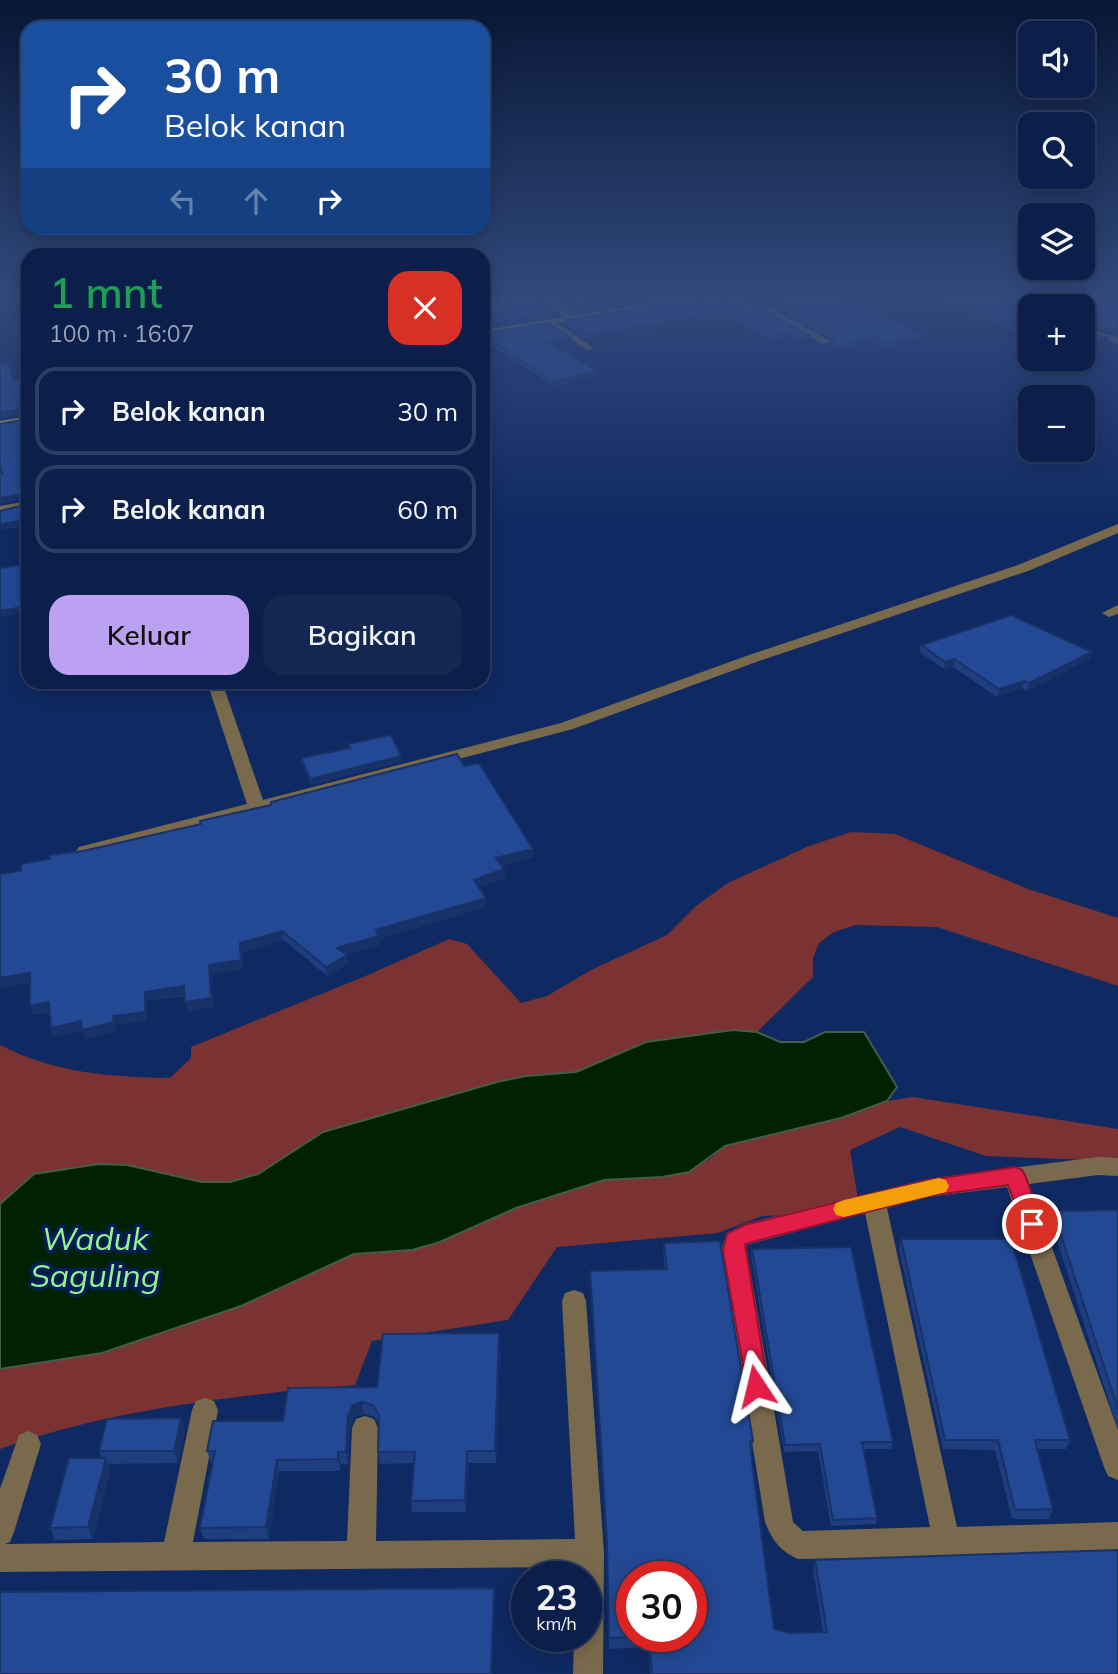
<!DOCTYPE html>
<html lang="id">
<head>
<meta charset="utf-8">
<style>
	body { margin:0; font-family:Mulish,sans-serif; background:#142751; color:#f1f3f6; height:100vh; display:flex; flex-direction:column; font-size:26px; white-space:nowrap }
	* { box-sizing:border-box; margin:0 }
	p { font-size:23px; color:#9aa2b5 }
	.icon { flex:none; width:38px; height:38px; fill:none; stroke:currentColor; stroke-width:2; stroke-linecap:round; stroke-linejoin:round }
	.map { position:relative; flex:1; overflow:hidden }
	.drawer { position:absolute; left:21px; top:248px; width:469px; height:441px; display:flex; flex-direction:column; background:#0b1f4a; border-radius:21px; box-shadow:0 4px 18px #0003,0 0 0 2px #2b3d62 }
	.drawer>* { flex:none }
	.banner { position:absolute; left:21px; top:21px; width:469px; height:214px; border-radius:21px; box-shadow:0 4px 18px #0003,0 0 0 2px #2b3d62; background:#1a4fa0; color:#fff; overflow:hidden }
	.tools { position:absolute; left:1018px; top:21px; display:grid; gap:14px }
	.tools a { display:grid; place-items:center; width:77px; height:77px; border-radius:14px; background:#0b1f4a; box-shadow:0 4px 18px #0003,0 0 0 2px #2b3d62; font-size:35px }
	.speed { position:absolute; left:511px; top:1561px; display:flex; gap:14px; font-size:35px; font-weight:700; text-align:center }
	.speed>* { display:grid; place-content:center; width:91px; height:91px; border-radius:50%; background:#0b1f4a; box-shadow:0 4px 18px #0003,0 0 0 2px #2b3d62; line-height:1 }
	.speed small { font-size:18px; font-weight:400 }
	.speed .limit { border:10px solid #d22; background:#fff; color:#111 }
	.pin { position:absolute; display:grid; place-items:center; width:60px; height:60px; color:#fff; margin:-30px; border:4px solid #fff; border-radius:50%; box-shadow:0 2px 7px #0007 }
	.me { position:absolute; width:77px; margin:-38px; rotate:350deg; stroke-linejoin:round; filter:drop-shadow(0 0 5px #0008) }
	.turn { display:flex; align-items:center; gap:24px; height:147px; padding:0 28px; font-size:32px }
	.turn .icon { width:91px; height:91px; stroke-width:2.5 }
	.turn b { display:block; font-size:49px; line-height:60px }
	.lanes { display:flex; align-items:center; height:66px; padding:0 28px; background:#0003; justify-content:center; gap:35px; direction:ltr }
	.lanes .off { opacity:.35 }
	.round { display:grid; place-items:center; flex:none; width:74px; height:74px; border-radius:21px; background:#142751 }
	.summary { display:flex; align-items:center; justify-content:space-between; height:119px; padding:0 28px }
	h1 { font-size:42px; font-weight:600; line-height:52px; color:#1e9e55 }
	.button { display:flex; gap:14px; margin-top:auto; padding:14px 28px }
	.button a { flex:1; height:80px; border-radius:21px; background:#bca0f2; color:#111; font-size:28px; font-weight:600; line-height:80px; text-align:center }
	.button a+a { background:#142751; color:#f1f3f6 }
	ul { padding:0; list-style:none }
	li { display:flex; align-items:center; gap:21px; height:88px; margin:0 14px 10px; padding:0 14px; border:4px solid #2b3d62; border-radius:21px }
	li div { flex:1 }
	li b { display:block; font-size:26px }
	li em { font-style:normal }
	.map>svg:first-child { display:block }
	.green { fill:#7b3232 }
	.water { fill:#020; stroke:#425d4c; stroke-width:2 }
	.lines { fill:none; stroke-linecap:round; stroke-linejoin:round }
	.lane { fill:#7a6a4d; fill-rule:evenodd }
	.street { fill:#7a6a4d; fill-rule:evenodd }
	.secondary { fill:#a58c5c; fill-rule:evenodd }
	.wall { fill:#1e3e7f }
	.shaded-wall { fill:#183268 }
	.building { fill:#234894; stroke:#183268; stroke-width:2; fill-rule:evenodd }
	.route { fill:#e11d48; stroke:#92132f; stroke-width:2 }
	.slow { fill:#f59e0b }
	.labels { text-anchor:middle; stroke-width:7; stroke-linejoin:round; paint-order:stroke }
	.near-water-label { font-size:32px; font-style:italic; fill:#95f38e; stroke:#051e56 }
</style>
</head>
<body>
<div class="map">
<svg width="1118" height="1674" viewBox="0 0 1118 1674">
	<rect width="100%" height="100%" fill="#0f2962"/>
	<g class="green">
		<path d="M851 832 895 834 1028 889 1118 918V986L937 927 856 925 834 932 819 943 813 958V977L757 1032 733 1030 646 1042 576 1072 526 1076 496 1082 323 1132 258 1174 230 1183 202 1182 127 1165 0 1204V1045C54 1073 110 1077 170 1078L191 1058V1047L368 975 449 939 467 944 521 1003 547 996 591 970 667 935 696 906 728 883 809 846Z"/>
		<path d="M913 1097 1118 1129V1161L986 1156 900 1127 850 1150 860 1212 762 1216 718 1233 557 1247 508 1320 372 1341 355 1385C238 1395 110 1409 0 1449V1369L102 1353 241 1306 354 1254 412 1250 440 1242 516 1208 605 1180 662 1177 709 1160 725 1146 841 1118 887 1101Z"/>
	</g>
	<path class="water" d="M733 1030 757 1032 780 1042H804L825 1032H864L897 1087 887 1101 841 1118 725 1146 689 1172 662 1177 604 1180 516 1208 440 1242 412 1250 354 1254 241 1306 102 1353 0 1369V1204L34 1174 99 1164 127 1165 202 1182H230L258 1174 323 1132 497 1082 526 1076 576 1072 646 1042Z"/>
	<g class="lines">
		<path class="lane" d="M546 319H552L594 348 587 350 546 323Z"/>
		<g class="street">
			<path d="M538 295H547L575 318 567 320Z"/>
			<path d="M718 295H729L753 307 772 309 832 342 823 344 767 314 748 312Z"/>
			<path d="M987 295H1000L1032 306 1031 312Z"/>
			<path d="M1083 326 1118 338V344L1083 332Z"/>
			<path d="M28 501V509L0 514V506Z"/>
			<path d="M1118 524V533L1028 571 759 661 573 729 85 857 76 851 79 847 247 804 207 682H222L263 800 561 723 749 655 1018 565Z"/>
			<path d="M1118 605V614L1109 617 1102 613Z"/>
			<path d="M1098 1157 1118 1158V1176L1098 1175 1029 1184 1118 1430V1480L1108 1476 1104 1467 1007 1187 928 1197 887 1208 957 1527 1118 1522V1550L947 1557 798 1559C780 1551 772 1540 765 1522L721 1251 727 1233 744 1224 928 1179ZM865 1213 930 1527 803 1531 793 1522 746 1245Z"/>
			<path d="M574 1290 583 1293 586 1301 604 1553 603 1674H573L574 1636H586V1577H575V1567L0 1572V1489L19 1435 28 1431 37 1435 41 1444 14 1532 10 1542 5 1544 164 1542 192 1410 196 1401 205 1398 214 1401 218 1410 193 1542 347 1541 352 1428 356 1419 365 1416 374 1419 378 1428 376 1541 575 1539 562 1301 565 1293Z"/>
		</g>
		<g class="secondary">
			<path d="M703 295H723L483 336V330Z"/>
			<path d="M28 416V422L0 427V421Z"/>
		</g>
	</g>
	<g class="wall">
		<path d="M551 295H579L593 301 610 302V307L573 313Z"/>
		<path d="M734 295H833L925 339 885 348 873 343 842 349 832 345 833 339 773 307 754 304Z"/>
		<path d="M902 295H991L1031 309V355L1013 348V343L1026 340 1017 336 1018 332 957 310 949 312Z"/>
		<path d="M1007 295H1118V335L1083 324V306H1033V304Z"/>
		<path d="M747 310 809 335 808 339 801 341 791 337 774 341 725 317 586 339 565 325V320Z"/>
		<path d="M483 333 571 338V342L555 345 597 376 554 386 483 340Z"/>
		<path d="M921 645 1090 659 1027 691 1022 688 997 697 953 667 944 669 919 652Z"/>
		<path d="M348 744 401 756 402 761 311 785 302 764 301 758 349 748Z"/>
		<path d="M464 766 533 849 534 857 502 866 504 869 505 878 479 887 486 907 379 939 380 945 346 954 348 964 327 976 284 940 242 952 243 969 211 974 213 1007 187 1011 185 996 147 1001V1021L115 1025 116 1031 85 1039 82 1031 54 1037 51 1028 50 1012 33 1015 30 1006V982L1 988 0 984V874L21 871 50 859 83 851Z"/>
		<path d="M1118 1210V1429L1050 1219 1053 1211Z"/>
		<path d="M901 1239 1070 1440 1066 1449H1038L1053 1509 1049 1519H1012L995 1450 943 1449 899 1249Z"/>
		<path d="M664 1243 753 1441 751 1452 774 1629 790 1633 823 1632 813 1571 815 1560 1118 1674H650L649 1647 609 1649 607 1553 590 1282V1271L665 1269 663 1254Z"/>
		<path d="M752 1249 893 1442 891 1449H864L877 1518 876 1524 831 1526 818 1451 784 1452 751 1256Z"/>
		<path d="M500 1345 496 1463H468L466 1512H412L411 1501 414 1463 380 1464 378 1452 379 1424 375 1417 364 1414 355 1417 350 1427 348 1464H341L340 1471H279L269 1539H204L200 1528 213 1463H211L207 1451 283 1421Z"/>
		<path d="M185 1431 178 1463 108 1464 110 1470 93 1539 55 1540 50 1528 102 1458 99 1451Z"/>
	</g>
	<g class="shaded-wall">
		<path d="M610 302V307L573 313V308Z"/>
		<path d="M958 305 957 310 949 312 950 308Z"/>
		<path d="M558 311V315L483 330V325Z"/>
		<path d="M725 312V317L586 339V335Z"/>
		<path d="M791 333V337L774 341V336Z"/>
		<path d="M809 335 808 339 801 341 802 337Z"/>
		<path d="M925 335V339L885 348 886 344Z"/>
		<path d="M571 338V342L549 347 548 342Z"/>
		<path d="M874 338 873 343 842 349V345Z"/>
		<path d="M1108 338 1107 343 1083 350V346Z"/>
		<path d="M597 371V376L554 386V381Z"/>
		<path d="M26 408 28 413 0 418V413Z"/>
		<path d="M26 493 28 498 0 504V498Z"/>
		<path d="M28 520V526L0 530V524Z"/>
		<path d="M28 603V608L23 609 24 612 2 617 0 611Z"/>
		<path d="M1092 652 1090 659 1027 691 1029 683Z"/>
		<path d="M954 659 953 667 944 669 945 662Z"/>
		<path d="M1024 681 1022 688 997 697 999 689Z"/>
		<path d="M401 756 402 761 311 785 310 779Z"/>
		<path d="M533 849 534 857 496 867V858Z"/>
		<path d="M504 869 505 878 474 889V880Z"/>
		<path d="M486 898V907L379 939 380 945 338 956 337 948 376 930Z"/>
		<path d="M282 931 284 940 242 952 243 969 211 974 213 1007 187 1011 185 1002 209 965 240 943Z"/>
		<path d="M347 955 348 964 327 976 326 967Z"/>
		<path d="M30 973 33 982 1 988 0 978Z"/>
		<path d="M184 986 186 995 147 1001V1021L115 1025 116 1031 85 1039 82 1031 54 1037 51 1028 81 1021 113 1016 145 992Z"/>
		<path d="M49 1002 51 1011 33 1015 30 1006Z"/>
		<path d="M499 1333 500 1345 496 1463 495 1451Z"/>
		<path d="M362 1402 364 1414 355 1417 350 1427 348 1464 346 1452 348 1415 353 1405Z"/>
		<path d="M181 1418 185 1431 178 1463 174 1451Z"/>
		<path d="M467 1451 468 1463 466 1512 465 1500Z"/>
		<path d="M338 1452 341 1464 340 1471 338 1459Z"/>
		<path d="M106 1458 110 1470 93 1539 88 1527Z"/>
		<path d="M277 1460 279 1471 269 1539 266 1527Z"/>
		<path d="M494 1588 492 1674H491Z"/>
	</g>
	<g class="building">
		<path d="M483 295H539L558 311 483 325Z"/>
		<path d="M556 295H585L593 301 606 299 610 302 573 308Z"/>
		<path d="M719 295 747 310 767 312 809 335 802 337 791 333 774 336 725 312 586 335 565 320Z"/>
		<path d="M743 295H833L925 335 886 344 874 338 842 345 833 340 834 335 774 302 754 300Z"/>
		<path d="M915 295H991L1031 309V337L1017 332 1025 330 958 305 950 308Z"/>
		<path d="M1020 295H1118V330L1083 320V306H1033L1034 299Z"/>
		<path d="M548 323 571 338 548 342 597 371 554 381 483 335V333Z"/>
		<path d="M1083 330 1108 338 1083 346Z"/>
		<path d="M1031 338V350L1013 343Z"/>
		<path d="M8 363 14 380 28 378V415L26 408 0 413V365Z"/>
		<path d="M28 419V499L26 493 0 498V474H3L0 465V424Z"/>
		<path d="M28 504V520L0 524V511Z"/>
		<path d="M28 564V603L22 604 23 607 0 611V568Z"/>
		<path d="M1011 615 1092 652 1029 683 1024 681 999 689 954 659 945 662 921 645Z"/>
		<path d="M391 735 401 756 310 779 301 758 350 748 348 744Z"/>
		<path d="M457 754 464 766 479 763 533 849 496 858 504 869 474 880 486 898 376 930 379 936 337 948 347 955 326 967 282 931 240 943 241 960 209 965 211 998 185 1002 184 986 145 992V1012L113 1016 114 1022 82 1030 81 1021 51 1028 49 1002 30 1006V973L0 978V874L21 871V864L50 859 49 855 83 851 201 824 200 821 271 805V802Z"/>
		<path d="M1118 1210V1409L1053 1211Z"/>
		<path d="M901 1239H1011L1070 1440H1035L1053 1509 1015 1510 998 1440H945Z"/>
		<path d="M720 1241 753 1441H750L753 1470 774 1629 790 1633 827 1632 815 1560 1118 1550V1674H652L649 1637 609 1638 607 1542 590 1271 667 1269 664 1243ZM632 1577H691V1636H632Z"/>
		<path d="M851 1247 893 1442H862L877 1518 833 1520 820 1444 785 1445 752 1249Z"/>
		<path d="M499 1333 495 1451H467L465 1500 411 1501 415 1452H378L379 1415 373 1405 362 1402 353 1405 348 1415 346 1452H338V1459L277 1460 266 1527 200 1528 215 1451H207L213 1421H283L288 1388 377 1387 383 1334Z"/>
		<path d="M181 1418 174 1451H99L107 1419Z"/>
		<path d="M69 1458H106L88 1527 50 1528Z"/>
		<path d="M494 1588 491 1674H0V1592Z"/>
	</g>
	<linearGradient id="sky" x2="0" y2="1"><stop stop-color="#081736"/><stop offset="0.56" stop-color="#31497c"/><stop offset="1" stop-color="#31497c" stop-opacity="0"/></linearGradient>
	<rect width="1118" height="529" fill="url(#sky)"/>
	<path class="route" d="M1015 1167 1022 1170 1025 1175 1043 1224 1040 1230 1032 1233 1025 1230 1008 1185 928 1196 745 1244 768 1386 764 1394 756 1397 748 1394 723 1251 727 1234 744 1225 928 1180Z"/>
	<path class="slow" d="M939 1178 946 1180 949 1186 946 1192 844 1217 836 1215 833 1209 836 1203 844 1200Z"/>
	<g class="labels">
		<g class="near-water-label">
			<text x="95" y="1250">Waduk<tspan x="95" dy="37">Saguling</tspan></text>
		</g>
	</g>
</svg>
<div class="tools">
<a><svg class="icon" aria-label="sound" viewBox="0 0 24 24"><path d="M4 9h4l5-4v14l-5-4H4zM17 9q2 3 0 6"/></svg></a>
<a><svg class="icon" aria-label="search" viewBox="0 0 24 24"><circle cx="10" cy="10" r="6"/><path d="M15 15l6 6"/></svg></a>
<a><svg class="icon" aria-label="layers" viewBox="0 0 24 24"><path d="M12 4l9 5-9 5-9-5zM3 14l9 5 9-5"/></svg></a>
<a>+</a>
<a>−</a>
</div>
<div class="speed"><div>23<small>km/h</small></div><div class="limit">30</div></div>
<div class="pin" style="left:1032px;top:1224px;background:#d93025"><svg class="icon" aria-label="arrive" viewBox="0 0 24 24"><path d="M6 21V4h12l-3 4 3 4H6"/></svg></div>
<svg class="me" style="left:756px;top:1386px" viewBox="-20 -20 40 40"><path d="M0-17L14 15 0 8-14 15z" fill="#e11d48" stroke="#fff" stroke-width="4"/></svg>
<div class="banner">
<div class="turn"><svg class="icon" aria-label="right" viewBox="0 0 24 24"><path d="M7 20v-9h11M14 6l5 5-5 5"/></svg><div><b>30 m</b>Belok kanan</div></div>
<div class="lanes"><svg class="icon off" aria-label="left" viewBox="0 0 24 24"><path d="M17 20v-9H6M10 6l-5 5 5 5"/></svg><svg class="icon off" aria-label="ahead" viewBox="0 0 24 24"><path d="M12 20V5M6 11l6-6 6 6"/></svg><svg class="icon" aria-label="right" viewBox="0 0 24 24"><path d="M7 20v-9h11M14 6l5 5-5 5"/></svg></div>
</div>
<section class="drawer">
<div class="summary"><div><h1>1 mnt</h1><p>100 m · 16:07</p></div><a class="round" style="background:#d93025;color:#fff"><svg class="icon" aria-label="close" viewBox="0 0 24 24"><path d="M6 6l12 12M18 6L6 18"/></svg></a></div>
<ul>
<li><svg class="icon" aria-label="right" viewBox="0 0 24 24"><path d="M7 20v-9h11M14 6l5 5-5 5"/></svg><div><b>Belok kanan</b></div><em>30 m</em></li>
<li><svg class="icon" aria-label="right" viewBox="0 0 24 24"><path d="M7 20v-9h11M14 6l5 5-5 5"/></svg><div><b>Belok kanan</b></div><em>60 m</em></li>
</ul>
<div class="button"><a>Keluar</a><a>Bagikan</a></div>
</section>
</div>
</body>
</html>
